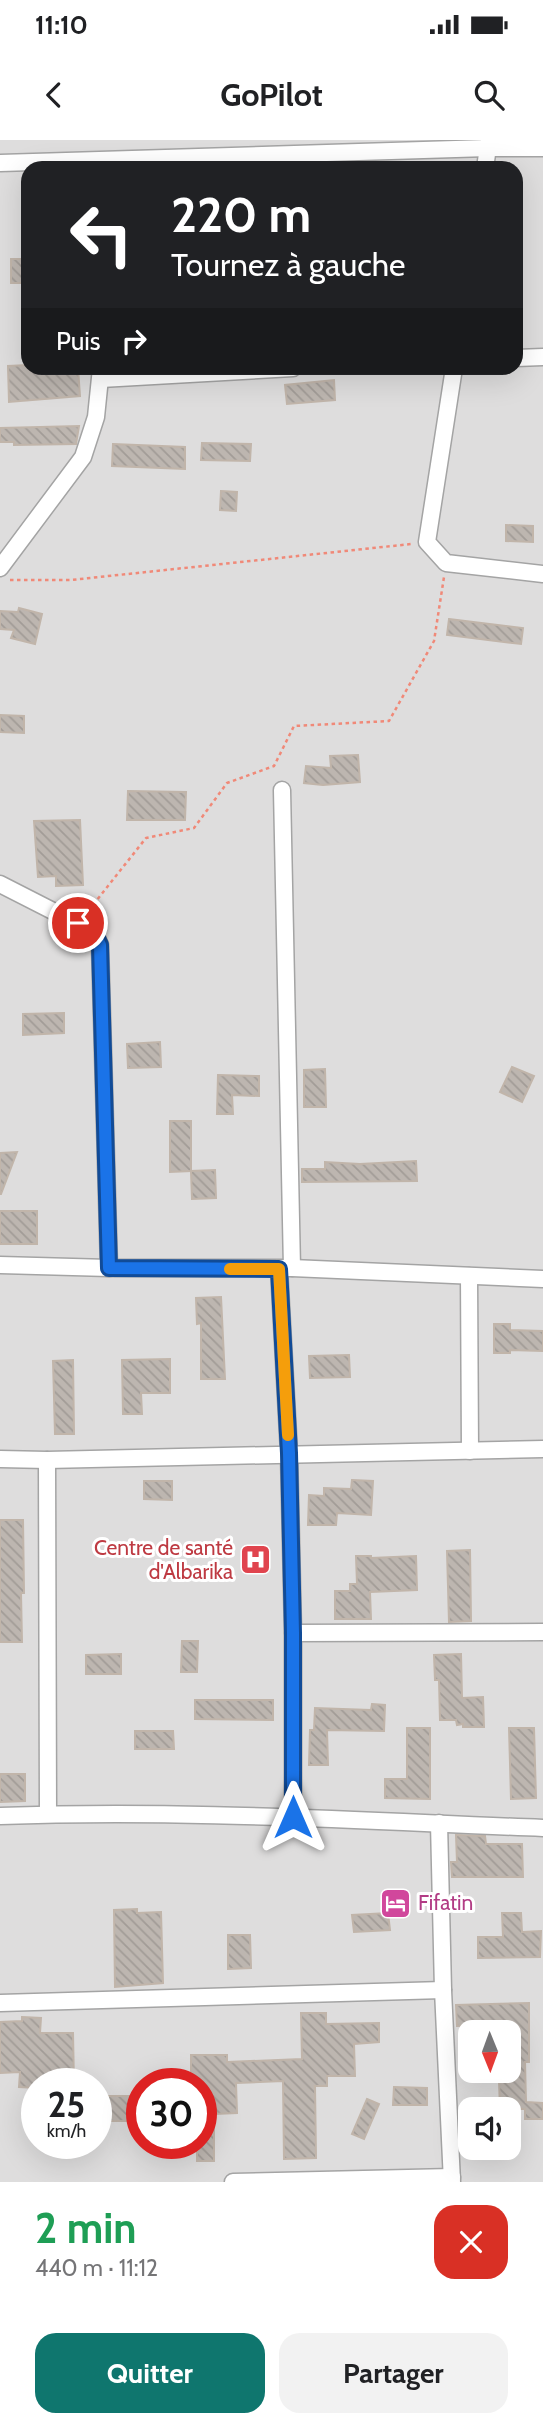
<!DOCTYPE html>
<html lang="fr">
<head>
<meta charset="utf-8">
<style>
	body { margin:0; font-family:Cabin,sans-serif; background:#f2f2f2; color:#202124; height:100vh; display:flex; flex-direction:column; font-size:26px; white-space:nowrap }
	* { box-sizing:border-box; margin:0 }
	p { font-size:23px; color:#757577 }
	.icon { flex:none; width:38px; height:38px; fill:none; stroke:currentColor; stroke-width:2; stroke-linecap:round; stroke-linejoin:round }
	.map { position:relative; height:2042px; overflow:hidden }
	.sheet { display:flex; flex-direction:column; background:#fff; flex:1 }
	.sheet>* { flex:none }
	.guide { position:absolute; left:21px; top:21px; width:502px; height:214px; border-radius:21px; box-shadow:0 7px 28px #0002; background:#202124; color:#fff; overflow:hidden }
	.needle { width:46px; rotate:179deg }
	.fabs { position:absolute; left:458px; top:1880px; display:grid; gap:14px }
	.fabs a { display:grid; place-items:center; width:63px; height:63px; border-radius:14px; background:#fff; box-shadow:0 7px 28px #0002; font-size:35px }
	.speed { position:absolute; left:21px; top:1928px; display:flex; gap:14px; font-size:35px; font-weight:700; text-align:center }
	.speed>* { display:grid; place-content:center; width:91px; height:91px; border-radius:50%; background:#fff; box-shadow:0 7px 28px #0002; line-height:1 }
	.speed small { font-size:18px; font-weight:400 }
	.speed .limit { border:10px solid #d22; background:#fff; color:#111 }
	.pin { position:absolute; display:grid; place-items:center; width:60px; height:60px; color:#fff; margin:-30px; border:4px solid #fff; border-radius:50%; box-shadow:0 2px 7px #0007 }
	.me { position:absolute; width:77px; margin:-38px; rotate:0deg; stroke-linejoin:round; filter:drop-shadow(0 0 5px #0008) }
	.turn { display:flex; align-items:center; gap:24px; height:147px; padding:0 35px; font-size:32px }
	.turn .icon { width:91px; height:91px; stroke-width:2.5 }
	.turn b { display:block; font-size:49px; line-height:60px }
	.then { display:flex; align-items:center; height:66px; padding:0 35px; background:#0003; gap:14px; font-size:26px }
	.round { display:grid; place-items:center; flex:none; width:74px; height:74px; border-radius:21px; background:#f2f2f2 }
	.overview { display:flex; align-items:center; justify-content:space-between; height:119px; padding:0 35px }
	h1 { font-size:42px; font-weight:700; line-height:52px; color:#1e9e55 }
	.cta { display:flex; gap:14px; margin-top:auto; padding:14px 35px }
	.cta a { flex:1; height:80px; border-radius:21px; background:#0f766e; color:#fff; font-size:28px; font-weight:700; line-height:80px; text-align:center }
	.cta a+a { background:#f2f2f2; color:#202124 }
	.status { display:flex; justify-content:space-between; align-items:center; height:49px; padding:0 35px; background:#fff; direction:ltr }
	.status svg { height:19px; fill:currentColor }
	header { display:flex; justify-content:space-between; align-items:center; height:91px; padding:0 35px; background:#fff; font-size:32px; font-weight:700 }
	.map>svg:first-child { display:block }
	.residential { fill:#dedddd; fill-rule:evenodd }
	.building { fill:url(#building-back-hatch); stroke:#c1b5aa; stroke-width:2 }
	.lines { fill:none; stroke-linecap:round; stroke-linejoin:round }
	.minor-casing { stroke:#a4a4a4; stroke-width:19 }
	.path { stroke:#f08978; stroke-width:2.5; stroke-dasharray:3.5 3.5; stroke-linecap:butt }
	.minor { stroke:#fff; stroke-width:16 }
	.route-casing { stroke:#114b97; stroke-width:18 }
	.route { stroke:#1a73e8; stroke-width:12 }
	.slow { stroke:#f59e0b; stroke-width:12 }
	.labels { text-anchor:middle; stroke-width:6; stroke-linejoin:round; paint-order:stroke }
	.health-label { font-size:21px; fill:#be3a42; stroke:#fff; text-anchor:end }
	.hotel-label { font-size:21px; fill:#b23c85; stroke:#fff; text-anchor:start }
</style>
</head>
<body>
<div class="status"><b>11:10</b><svg viewBox="0 0 49 12"><path d="M0 12V9h3v3zM5 12V6h3v6zM10 12V3h3v9zM15 12V0h3v12zM26 1h20v11H26zM47 4h2v5h-2z"/></svg></div>
<header><svg class="icon" aria-label="back" viewBox="0 0 24 24"><path d="M15 5l-7 7 7 7"/></svg>GoPilot<svg class="icon" aria-label="search" viewBox="0 0 24 24"><circle cx="10" cy="10" r="6"/><path d="M15 15l6 6"/></svg></header>
<div class="map">
<svg width="543" height="2042" viewBox="0 0 543 2042">
	<defs>
		<pattern id="building-back-hatch" width="6" height="6" patternUnits="userSpaceOnUse" patternTransform="scale(1.75)"><rect width="6" height="6" fill="#bdb6b0"/><path d="M-1 5l2 2M0 0l6 6M5-1l2 2" fill="none" stroke="#a29c97"/></pattern>
	</defs>
	<rect width="100%" height="100%" fill="#f0ede7"/>
	<path class="residential" d="M0 0H543V2042H0ZM28 28H516V228H28ZM471 1892H509V1930H471ZM37 1944H96V2004H37ZM142 1944H201V2004H142ZM471 1969H509V2007H471Z"/>
	<g class="building">
		<rect x="11" y="119" width="17" height="24"/>
		<path d="M28 225V228H78L80 256 9 262 8 226Z"/>
		<path d="M334 240 335 260 287 264 285 245Z"/>
		<path d="M79 286 76 304 14 305V302H0V288Z"/>
		<path d="M202 303 251 304 250 321 201 320Z"/>
		<path d="M113 304 185 307V329L112 326Z"/>
		<path d="M221 351 237 352 236 371 220 370Z"/>
		<path d="M506 385 533 386V402L506 401Z"/>
		<path d="M19 468 42 474 35 504 11 498 14 490 0 489V471L18 472Z"/>
		<path d="M449 479 523 488 521 504 447 495Z"/>
		<path d="M0 575 24 576V593L0 592Z"/>
		<path d="M358 615 360 642 323 645 304 643 306 626 331 628 330 616Z"/>
		<path d="M128 651 186 652 185 680H127Z"/>
		<path d="M80 680 83 745 56 746V736L38 737 34 681Z"/>
		<path d="M64 873V893L23 895V874Z"/>
		<path d="M160 902 161 927 128 928 127 904Z"/>
		<path d="M512 927 534 936 522 962 500 952Z"/>
		<path d="M325 929 326 967H304V930Z"/>
		<path d="M218 935 259 936V956L232 955 233 974H217Z"/>
		<path d="M170 981H191V1031L170 1032Z"/>
		<path d="M17 1012 1 1054H0V1013Z"/>
		<path d="M416 1021 417 1041 302 1042V1029H325V1022L360 1024Z"/>
		<path d="M215 1030 216 1058 192 1059 191 1031Z"/>
		<rect x="0" y="1071" width="37" height="33"/>
		<path d="M221 1157 225 1239H201V1183L197 1184 196 1158Z"/>
		<path d="M494 1184H510V1190L543 1191V1211L510 1210V1213H494Z"/>
		<path d="M349 1215 350 1237 310 1238 309 1216Z"/>
		<path d="M170 1219V1253H141L142 1274H123L122 1220Z"/>
		<path d="M73 1220 74 1294H55L53 1221Z"/>
		<path d="M352 1340 373 1341 371 1375 337 1373 336 1385H308L309 1355 324 1356V1348L351 1349Z"/>
		<path d="M144 1341H172V1360L144 1359Z"/>
		<path d="M0 1380H23L24 1453H21L22 1502H0Z"/>
		<circle cx="255" cy="1419" r="12"/>
		<path d="M470 1410 471 1481 449 1482 447 1411Z"/>
		<path d="M356 1416H371V1418L416 1416 417 1450 370 1452 371 1479H335V1451H350V1444H357Z"/>
		<path d="M182 1501H198L197 1532H181Z"/>
		<path d="M121 1514V1534H86V1515Z"/>
		<path d="M461 1514 462 1558 483 1557 484 1587H463V1584L457 1585 456 1580H440L439 1540H435L434 1515Z"/>
		<path d="M195 1560H273V1580L195 1579Z"/>
		<path d="M372 1564 385 1565 384 1591 327 1590 328 1625H309L310 1590H314L315 1568 371 1570Z"/>
		<path d="M407 1588H430V1659L385 1658V1639H407Z"/>
		<path d="M509 1588H534L536 1658 511 1659Z"/>
		<path d="M135 1591H173L174 1609H135Z"/>
		<path d="M0 1634H25V1661L0 1662Z"/>
		<path d="M456 1695 485 1696 486 1704H522L523 1737H452L451 1722H457Z"/>
		<path d="M137 1769V1773L161 1772 163 1843 115 1847 114 1770Z"/>
		<path d="M388 1773 390 1790 354 1792 352 1775Z"/>
		<path d="M502 1773H521L522 1792 541 1791 540 1817 478 1818V1797H503Z"/>
		<path d="M228 1795H250L251 1828 228 1829Z"/>
		<path d="M529 1863V1922H525L526 1962 543 1963V1979H525V1969H500L499 1941H509V1884L457 1886 456 1865Z"/>
		<path d="M301 1873H326V1884L379 1883V1902L354 1904 355 1936H327V1946H315L316 2018 284 2019 283 1941 236 1943 237 1973 214 1974V2021H197V2004H201V1944H191V1915H227V1922L302 1919Z"/>
		<path d="M22 1877 41 1878 40 1893H73L74 1944H37V1948L19 1947 20 1932 0 1933V1882L22 1881Z"/>
		<path d="M394 1947 427 1948V1965H393Z"/>
		<rect x="108" y="1956" width="29" height="25"/>
		<path d="M367 1959 379 1964 364 1999 352 1994Z"/>
	</g>
	<g class="lines">
		<defs>
			<g id="minor">
				<path d="M0 23 488 8H543"/>
				<path d="M485 28 489 0"/>
				<path d="M516 218 543 217"/>
				<path d="M454 228 427 402 446 423 543 434"/>
				<path d="M101 239 293 228"/>
				<path d="M0 428 83 317 96 277 101 228"/>
				<path d="M282 650 292 1128"/>
				<path d="M0 744 94 792 100 805 109 1128"/>
				<path d="M0 1125 109 1128H292L543 1139"/>
				<path d="M279 1129 289 1313 293 1493V1677"/>
				<path d="M469 1136 470 1311"/>
				<path d="M0 1319 47 1320 543 1309"/>
				<path d="M47 1320 48 1674"/>
				<path d="M293 1493 543 1492"/>
				<path d="M0 1676C181 1669 362 1681 543 1688"/>
				<path d="M439 1683 443 1850 452 2042"/>
				<path d="M0 1863 443 1850"/>
				<path d="M233 2042 452 2037"/>
			</g>
		</defs>
		<use href="#minor" class="minor-casing"/>
		<g class="path">
			<path d="M10 440H71L411 404"/>
			<path d="M89 770 146 698 194 688 227 643 274 626 294 586 389 581 434 501 444 437"/>
		</g>
		<use href="#minor" class="minor"/>
	</g>
	<g class="lines">
		<defs>
			<path id="route" d="M78 783 94 792 100 805 109 1128 279 1129 289 1313 293 1493V1677"/>
		</defs>
		<use href="#route" class="route-casing"/>
		<use href="#route" class="route"/>
		<path class="slow" d="M230 1129H279L288 1295"/>
	</g>
	<defs>
		<symbol id="hospital-square" viewBox="-11 -11 22 22"><rect x="-9" y="-9" width="18" height="18" rx="4" fill="#e0444e" stroke="#fff"/><path d="M-5-5h3v3.5h4V-5h3V5h-3V1.5h-4V5h-3Z" fill="#fff"/></symbol>
		<symbol id="hotel-square" viewBox="-11 -11 22 22"><rect x="-9" y="-9" width="18" height="18" rx="4" fill="#d1479c" stroke="#fff"/><path d="M-6-4.5h1.5V1H6V5H4.5V3h-9V5H-6ZM-4 0a1.8 1.8 0 1 1 3.6 0ZM.5 0V-2.5h3Q6-2.5 6 0Z" fill="#fff"/></symbol>
	</defs>
	<g fill-rule="evenodd">
		<use href="#hospital-square" x="238" y="1402" width="35" height="35"/>
		<use href="#hotel-square" x="378" y="1746" width="35" height="35"/>
	</g>
	<g class="labels">
		<g class="health-label">
			<text x="233" y="1415">Centre de santé<tspan x="233" dy="24">d'Albarika</tspan></text>
		</g>
		<g class="hotel-label">
			<text x="418" y="1770">Fifatin</text>
		</g>
	</g>
</svg>
<div class="fabs">
<a><svg class="needle" viewBox="-14 -14 28 28"><path d="M0-13l5 13h-10z" fill="#e53935"/><path d="M0 13l5-13h-10z" fill="#757577"/></svg></a>
<a><svg class="icon" aria-label="sound" viewBox="0 0 24 24"><path d="M4 9h4l5-4v14l-5-4H4zM17 9q2 3 0 6"/></svg></a>
</div>
<div class="speed"><div>25<small>km/h</small></div><div class="limit">30</div></div>
<div class="pin" style="left:78px;top:783px;background:#d93025"><svg class="icon" aria-label="arrive" viewBox="0 0 24 24"><path d="M6 21V4h12l-3 4 3 4H6"/></svg></div>
<svg class="me" style="left:293px;top:1677px" viewBox="-20 -20 40 40"><path d="M0-17L14 15 0 8-14 15z" fill="#1a73e8" stroke="#fff" stroke-width="4"/></svg>
<div class="guide">
<div class="turn"><svg class="icon" aria-label="left" viewBox="0 0 24 24"><path d="M17 20v-9H6M10 6l-5 5 5 5"/></svg><div><b>220 m</b>Tournez à gauche</div></div>
<div class="then">Puis<svg class="icon" aria-label="right" viewBox="0 0 24 24"><path d="M7 20v-9h11M14 6l5 5-5 5"/></svg></div>
</div>
</div>
<section class="sheet">
<div class="overview"><div><h1>2 min</h1><p>440 m · 11:12</p></div><a class="round" style="background:#d93025;color:#fff"><svg class="icon" aria-label="close" viewBox="0 0 24 24"><path d="M6 6l12 12M18 6L6 18"/></svg></a></div>
<div class="cta"><a>Quitter</a><a>Partager</a></div>
</section>
</body>
</html>
